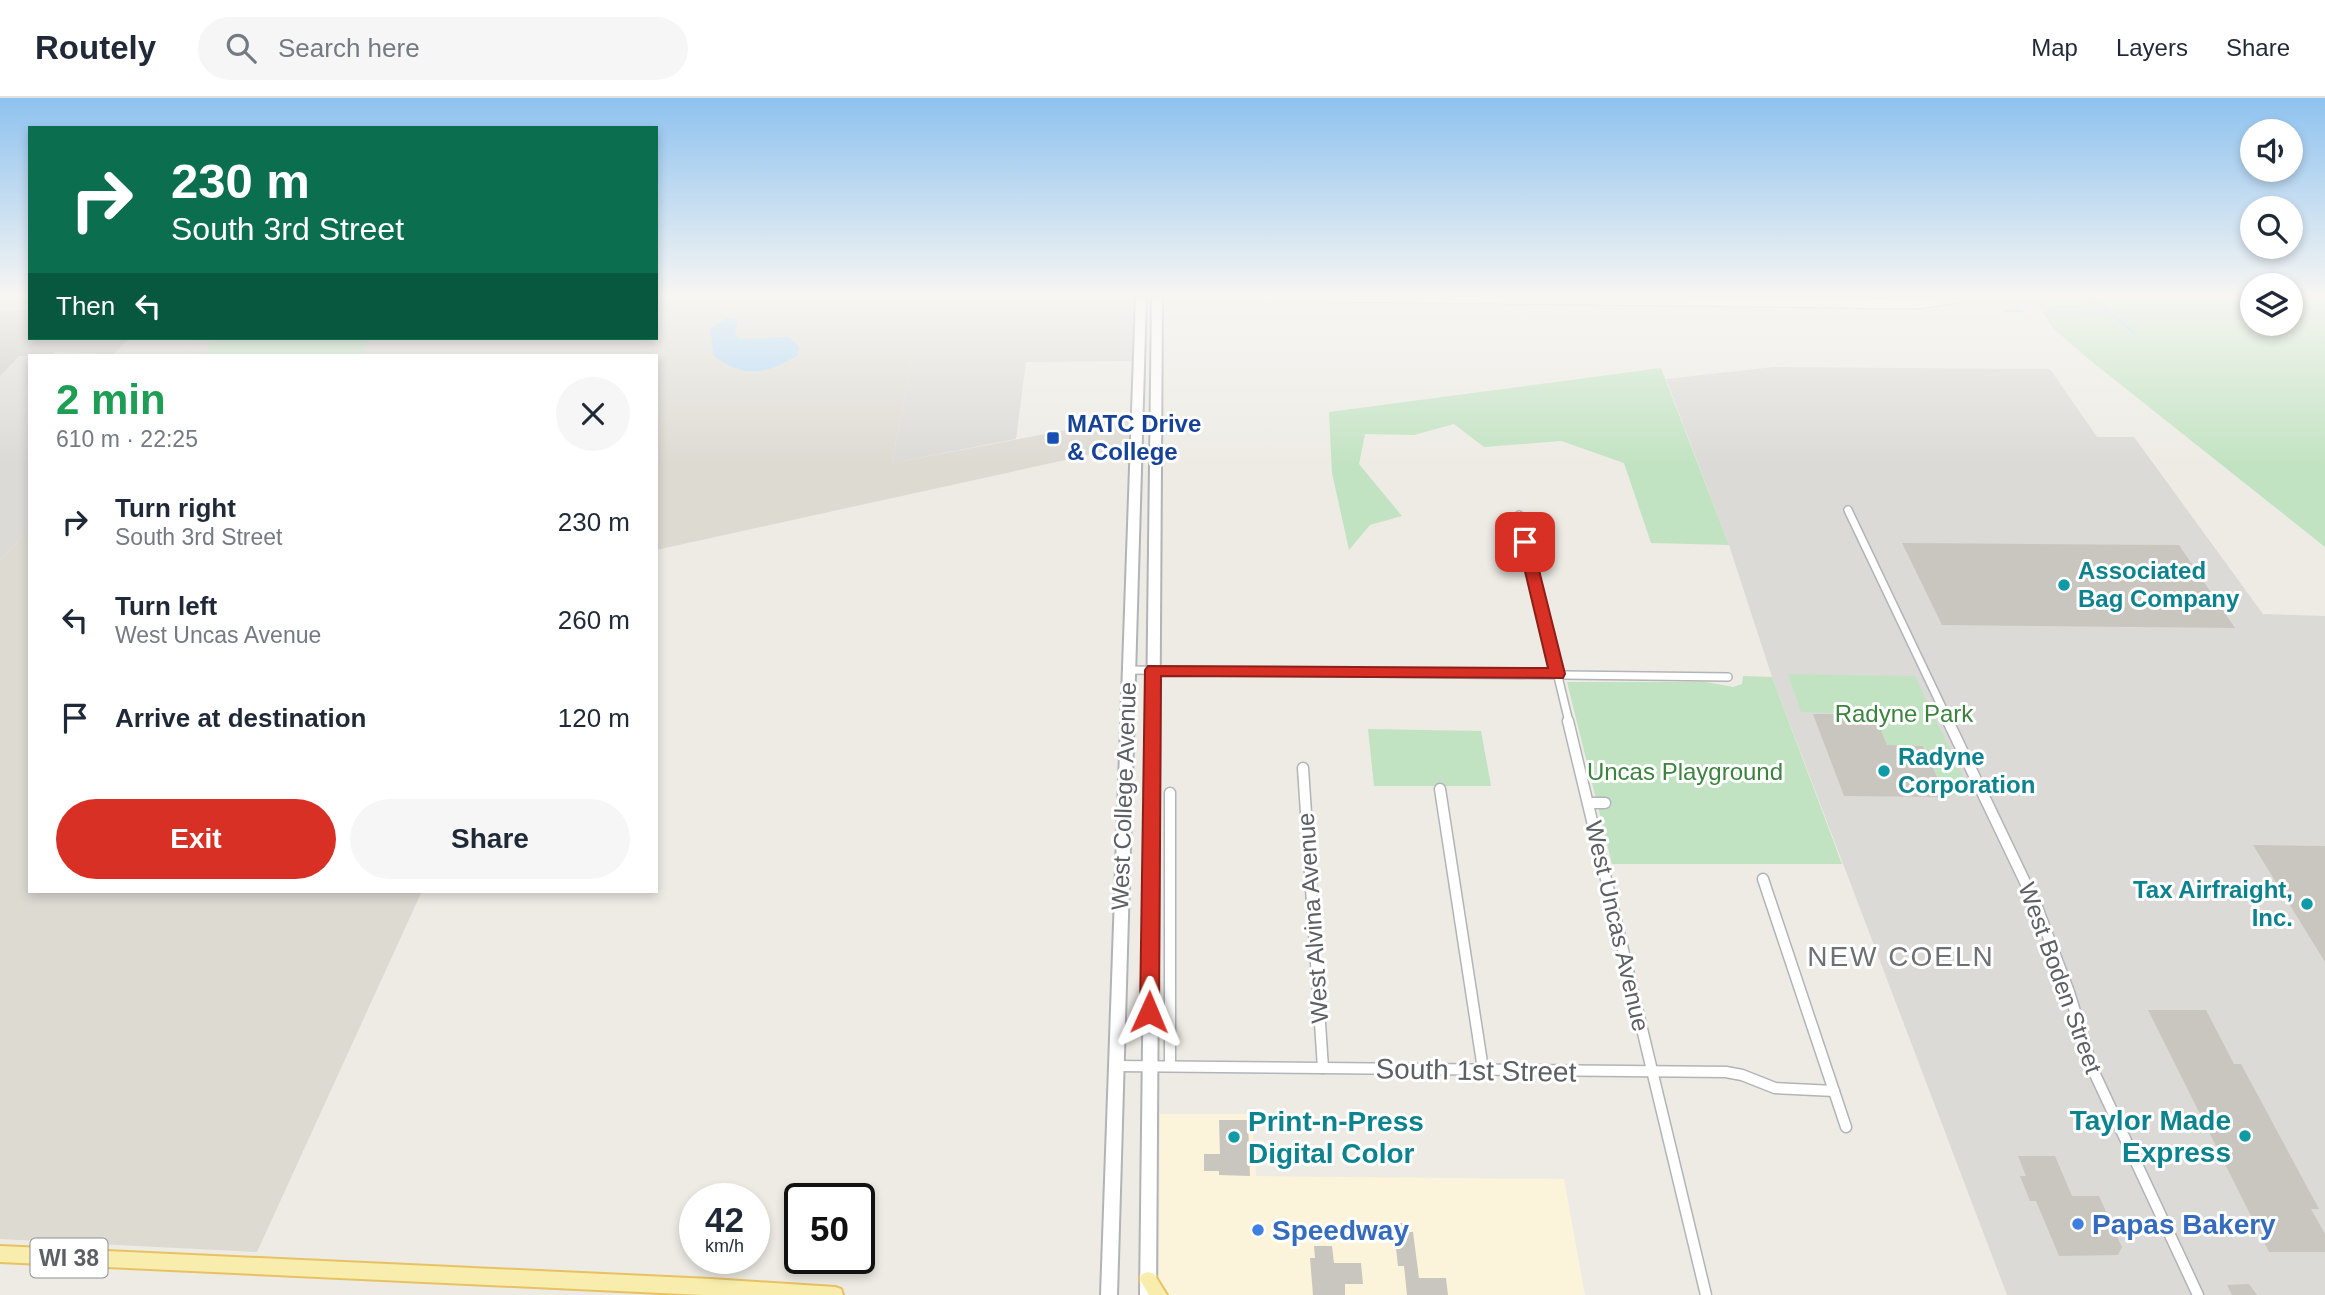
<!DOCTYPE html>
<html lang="en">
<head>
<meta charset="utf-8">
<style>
	body { margin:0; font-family:Helvetica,sans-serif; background:#f6f6f7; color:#1f2937; height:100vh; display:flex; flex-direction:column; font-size:26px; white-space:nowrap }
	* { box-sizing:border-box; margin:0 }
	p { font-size:23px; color:#747a83 }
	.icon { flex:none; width:38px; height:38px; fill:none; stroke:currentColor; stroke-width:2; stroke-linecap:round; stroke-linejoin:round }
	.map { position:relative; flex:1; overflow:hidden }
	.side { position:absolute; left:28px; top:256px; width:630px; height:539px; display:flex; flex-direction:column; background:#fff; border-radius:0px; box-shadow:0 4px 10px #0003 }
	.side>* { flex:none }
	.top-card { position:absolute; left:28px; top:28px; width:630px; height:214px; border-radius:0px; box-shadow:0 4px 10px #0003; background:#0b6e4f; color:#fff; overflow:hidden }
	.tools { position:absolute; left:2240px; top:21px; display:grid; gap:14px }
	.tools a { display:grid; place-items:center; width:63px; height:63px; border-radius:50%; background:#fff; box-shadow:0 4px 10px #0003; font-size:35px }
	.speed { position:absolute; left:679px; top:1085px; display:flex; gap:14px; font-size:35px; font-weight:700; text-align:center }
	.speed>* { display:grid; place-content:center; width:91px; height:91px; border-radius:50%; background:#fff; box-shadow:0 4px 10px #0003; line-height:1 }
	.speed small { font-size:18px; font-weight:400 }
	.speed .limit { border:4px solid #111; border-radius:10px; background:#fff; color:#111 }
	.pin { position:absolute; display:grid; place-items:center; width:60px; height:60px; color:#fff; margin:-30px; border-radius:14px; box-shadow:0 4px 10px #0006 }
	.me { position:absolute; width:77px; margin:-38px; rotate:1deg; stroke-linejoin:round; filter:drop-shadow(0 0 5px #0008) }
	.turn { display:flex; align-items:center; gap:24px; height:147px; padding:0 28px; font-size:32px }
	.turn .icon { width:91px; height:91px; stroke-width:2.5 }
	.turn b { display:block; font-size:49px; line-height:60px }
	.then { display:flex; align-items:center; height:66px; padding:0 28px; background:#0003; gap:14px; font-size:26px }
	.round { display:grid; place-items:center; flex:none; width:74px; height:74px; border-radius:37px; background:#f6f6f7 }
	.headline { display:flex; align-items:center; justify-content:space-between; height:119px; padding:0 28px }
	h1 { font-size:42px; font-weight:600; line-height:52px; color:#1e9e55 }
	.primary-button { display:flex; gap:14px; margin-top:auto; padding:14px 28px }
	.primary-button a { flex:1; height:80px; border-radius:42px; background:#d93025; color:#fff; font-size:28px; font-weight:600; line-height:80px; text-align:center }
	.primary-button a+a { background:#f6f6f7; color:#1f2937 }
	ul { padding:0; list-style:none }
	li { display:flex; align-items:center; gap:21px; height:98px; padding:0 28px }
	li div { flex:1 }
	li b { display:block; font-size:26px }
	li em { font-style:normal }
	header { display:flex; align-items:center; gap:42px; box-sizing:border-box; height:98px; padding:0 35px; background:#fff; border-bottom:2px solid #e0e1e3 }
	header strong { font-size:33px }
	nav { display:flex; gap:38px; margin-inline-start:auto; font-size:24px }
	.search { width:490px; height:63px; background:#f6f6f7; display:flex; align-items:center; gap:18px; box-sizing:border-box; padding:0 24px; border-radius:38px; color:#747a83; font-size:26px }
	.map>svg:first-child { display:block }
	.commercial { fill:#fbf4db }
	.industrial { fill:#dcdad6 }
	.education { fill:#dddad2 }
	.green { fill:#c2e3c2 }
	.water { fill:#a8d6f9 }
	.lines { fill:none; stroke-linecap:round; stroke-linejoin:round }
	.stream { stroke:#a8d6f9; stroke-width:2.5 }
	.building { fill:#c9c6c0 }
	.minor-far1-casing { stroke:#b1b4b8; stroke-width:10 }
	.minor-casing { stroke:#b1b4b8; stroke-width:13 }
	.tertiary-casing { stroke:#b1b4b8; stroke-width:11 }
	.secondary-casing { stroke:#b0b3b8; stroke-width:4 }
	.primary-casing { stroke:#e8c262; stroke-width:4 }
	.minor-far1 { stroke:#fff; stroke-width:7 }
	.minor { stroke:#fff; stroke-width:10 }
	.tertiary { stroke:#fff; stroke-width:9 }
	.secondary { fill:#fff; fill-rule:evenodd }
	.primary { fill:#f9edad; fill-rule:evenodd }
	.route { fill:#d93025; stroke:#8d1f18; stroke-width:2 }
	.transit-dot { fill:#1a4fb4; stroke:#fff; stroke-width:2.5 }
	.culture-dot { fill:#0f9aa8; stroke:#fff; stroke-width:2.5 }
	.shop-dot { fill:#3f7fe0; stroke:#fff; stroke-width:2.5 }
	.labels { text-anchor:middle; stroke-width:6; stroke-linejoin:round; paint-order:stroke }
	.shield { fill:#fff; stroke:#8d8f92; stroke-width:2 }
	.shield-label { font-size:23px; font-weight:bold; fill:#5c5f63 }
	.transit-label { font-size:24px; font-weight:bold; fill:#164399; stroke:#fff; text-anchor:start }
	.culture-label { font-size:24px; font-weight:bold; fill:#0d838f; stroke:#fff; text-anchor:start }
	.park-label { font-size:24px; fill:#3b833e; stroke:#fff }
	.street-label { font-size:24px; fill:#5c5f63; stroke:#fff }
	.quarter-label { font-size:28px; letter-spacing:2px; fill:#6d7175; stroke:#fff }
	.near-street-label { font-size:28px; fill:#5c5f63; stroke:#fff }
	.near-culture-label { font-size:28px; font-weight:bold; fill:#0d838f; stroke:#fff; text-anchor:end }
	.near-shop-label { font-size:28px; font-weight:bold; fill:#366cbe; stroke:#fff; text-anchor:start }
</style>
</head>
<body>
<header>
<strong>Routely</strong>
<div class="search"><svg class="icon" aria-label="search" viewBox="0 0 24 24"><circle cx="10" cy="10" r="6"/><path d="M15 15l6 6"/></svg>Search here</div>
<nav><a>Map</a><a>Layers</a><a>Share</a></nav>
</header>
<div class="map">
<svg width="2325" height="1197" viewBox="0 0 2325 1197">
	<rect width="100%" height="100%" fill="#edebe4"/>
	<path class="commercial" d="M1160 1016H1252L1256 1078 1564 1081 1585 1197H1169L1162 1191 1159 1181Z"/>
	<g class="industrial">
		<path d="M0 199H30V240H195L179 257H30V429L0 463Z"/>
		<path d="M924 199H1134L1132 263 1026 264 1016 341 892 365Z"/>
		<path d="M1774 269 2050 271 2097 339H2134L2263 516 2325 518V1197H2007L1772 579 1729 447 1666 281Z"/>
	</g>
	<g class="education">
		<path d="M656 199H924L892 365 1130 320 1129 348 656 452V257H179L195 240H656Z"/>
		<path d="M30 429V793H422L257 1154 0 1141V463Z"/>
	</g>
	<g class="green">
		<path d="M2033 199H2252V226H2291V199H2325V449L2086 259 2053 230Z"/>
		<path d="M213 240H368L367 250 357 257H207L208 246Z"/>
		<path d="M1661 270 1729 447 1651 445 1624 365 1561 343 1484 349 1454 326 1414 337 1365 336 1359 366 1402 418 1370 427 1349 452 1332 375 1329 314Z"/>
		<path d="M1788 576 1915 578 1971 695 1946 699 1924 648 1887 647 1874 616 1801 614Z"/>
		<path d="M1743 578 1772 579 1842 766H1612L1567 584H1706L1733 589 1742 586Z"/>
		<path d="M1368 631 1481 633 1491 688H1374Z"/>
	</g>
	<path class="water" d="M727 220H736L738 222 735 236 740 241 789 239 799 249 798 257C767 276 745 281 714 258L710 231Z"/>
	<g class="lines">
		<g class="stream">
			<path d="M2090 199 2134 235"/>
			<path d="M2006 213H2022"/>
			<path d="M2052 213 2111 216"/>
		</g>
	</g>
	<g class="building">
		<path d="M0 212 30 213V240H129L114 256 55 254 51 257 19 258 0 278Z"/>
		<path d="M1902 445 2179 447 2235 530 1942 527Z"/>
		<path d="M1813 616H1874L1887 647 1923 648 1946 699 1844 698Z"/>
		<path d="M2253 747 2325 748V864Z"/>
		<path d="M2148 912H2206L2234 966H2241L2319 1111H2311L2325 1136V1154H2269Z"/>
		<path d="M1219 1022H1248L1250 1078 1219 1077V1073H1204V1056H1220Z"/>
		<path d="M2018 1058H2055L2072 1098H2099L2122 1149 2118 1157 2059 1158 2036 1103H2030L2020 1078H2026Z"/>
		<path d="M1393 1125H1403L1404 1134H1413L1419 1180H1446L1448 1197H1407L1404 1168H1398Z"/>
		<path d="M1314 1148H1332L1334 1165H1361L1363 1186H1345V1197H1313L1310 1160H1315Z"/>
		<path d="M2249 1186 2257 1197H2232L2227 1187Z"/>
	</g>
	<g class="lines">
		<defs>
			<g id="minor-far1">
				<path d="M1848 412 1949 624"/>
				<path d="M1519 417 1569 624"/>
				<path d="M1129 572 1728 579"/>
			</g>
			<g id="minor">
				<path d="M1568 623 1706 1197"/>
				<path d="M1948 623 2037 809 2069 894 2093 972 2198 1197"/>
				<path d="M1303 670 1323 970"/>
				<path d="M1440 691 1483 971"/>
				<path d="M1170 695V968"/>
				<path d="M1588 705H1605"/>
				<path d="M1763 781 1846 1029"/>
				<path d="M1115 968 1726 974 1742 977 1775 990 1834 993"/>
			</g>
			<path id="tertiary" d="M1328 199 1918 206 1962 199"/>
			<g id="secondary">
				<path d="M1136 199H1146L1117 1197H1101Z"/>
				<path d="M1152 199H1162L1156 1197H1140Z"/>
			</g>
			<g id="primary">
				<path d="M0 1148 711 1181 835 1189 841 1191 843 1197H703L0 1164Z"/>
				<path d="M1148 1174 1154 1176 1167 1197H1149L1140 1182 1142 1176Z"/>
			</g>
		</defs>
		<use href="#minor-far1" class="minor-far1-casing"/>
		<use href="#minor" class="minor-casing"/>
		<use href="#tertiary" class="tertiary-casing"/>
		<use href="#secondary" class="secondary-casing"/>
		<use href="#primary" class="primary-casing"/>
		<use href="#minor-far1" class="minor-far1"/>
		<use href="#minor" class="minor"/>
		<use href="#tertiary" class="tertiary"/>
		<use href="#secondary" class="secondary"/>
		<use href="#primary" class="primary"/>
	</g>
	<linearGradient id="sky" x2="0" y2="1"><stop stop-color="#8ec2ef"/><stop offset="0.54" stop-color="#f7f6f3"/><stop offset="1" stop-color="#f7f6f3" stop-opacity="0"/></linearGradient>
	<rect width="2325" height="366" fill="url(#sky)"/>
	<path class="route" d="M1525 439 1532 444 1565 576 1563 580 1161 578 1159 914 1156 920 1149 923 1142 920 1140 914 1145 572 1148 568 1548 570 1518 444Z"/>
	<rect class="transit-dot" x="1046" y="333" width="14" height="14" rx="3.5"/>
	<g class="culture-dot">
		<circle cx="2064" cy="487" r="7"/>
		<circle cx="1884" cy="673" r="7"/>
		<circle cx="2307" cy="806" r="7"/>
		<circle cx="2245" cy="1038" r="7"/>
		<circle cx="1234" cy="1039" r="7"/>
	</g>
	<g class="shop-dot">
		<circle cx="2078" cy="1126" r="7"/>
		<circle cx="1258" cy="1132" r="7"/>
	</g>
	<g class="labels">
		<rect class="shield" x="30.5" y="1140.5" width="77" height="39" rx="5"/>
		<g class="shield-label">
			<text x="69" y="1168">WI 38</text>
		</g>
		<g class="transit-label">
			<text x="1067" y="334">MATC Drive<tspan x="1067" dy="28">&amp; College</tspan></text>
		</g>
		<g class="culture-label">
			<text x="2078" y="481">Associated<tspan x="2078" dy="28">Bag Company</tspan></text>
			<text x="1898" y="667">Radyne<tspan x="1898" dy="28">Corporation</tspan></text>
			<text x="2293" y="800" text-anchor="end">Tax Airfraight,<tspan x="2293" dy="28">Inc.</tspan></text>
		</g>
		<g class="park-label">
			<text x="1904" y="624">Radyne Park</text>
			<text x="1685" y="682">Uncas Playground</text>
		</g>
		<g class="street-label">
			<text transform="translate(1124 698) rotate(-88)" y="8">West College Avenue</text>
			<text transform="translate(1313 820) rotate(-94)" y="8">West Alvina Avenue</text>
			<text transform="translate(1617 828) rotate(77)" y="8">West Uncas Avenue</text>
			<text transform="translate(2060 880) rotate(70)" y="8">West Boden Street</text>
		</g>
		<g class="quarter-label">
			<text x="1901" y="868">NEW COELN</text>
		</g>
		<g class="near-street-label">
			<text transform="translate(1476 972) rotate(1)" y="10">South 1st Street</text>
		</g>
		<g class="near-culture-label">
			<text x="2231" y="1032">Taylor Made<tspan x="2231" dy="32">Express</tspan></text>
			<text x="1248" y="1033" text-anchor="start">Print-n-Press<tspan x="1248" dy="32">Digital Color</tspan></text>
		</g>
		<g class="near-shop-label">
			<text x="2092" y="1136">Papas Bakery</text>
			<text x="1272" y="1142">Speedway</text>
		</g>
	</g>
</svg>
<div class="tools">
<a><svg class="icon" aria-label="sound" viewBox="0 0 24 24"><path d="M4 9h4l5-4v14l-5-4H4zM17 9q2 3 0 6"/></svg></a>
<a><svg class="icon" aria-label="search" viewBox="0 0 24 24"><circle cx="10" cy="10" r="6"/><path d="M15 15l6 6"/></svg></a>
<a><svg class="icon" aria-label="layers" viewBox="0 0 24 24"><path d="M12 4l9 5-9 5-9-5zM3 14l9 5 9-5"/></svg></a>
</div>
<div class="speed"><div>42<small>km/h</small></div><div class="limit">50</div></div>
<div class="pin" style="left:1525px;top:444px;background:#d93025"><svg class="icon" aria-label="arrive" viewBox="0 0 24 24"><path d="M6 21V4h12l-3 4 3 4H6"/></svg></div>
<svg class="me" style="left:1149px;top:914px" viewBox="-20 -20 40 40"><path d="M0-17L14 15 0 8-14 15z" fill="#d93025" stroke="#fff" stroke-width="4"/></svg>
<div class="top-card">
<div class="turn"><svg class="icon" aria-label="right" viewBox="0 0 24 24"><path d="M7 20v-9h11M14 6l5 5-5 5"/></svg><div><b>230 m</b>South 3rd Street</div></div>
<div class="then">Then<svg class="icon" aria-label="left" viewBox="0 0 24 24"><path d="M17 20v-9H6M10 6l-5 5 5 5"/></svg></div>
</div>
<section class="side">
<div class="headline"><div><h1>2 min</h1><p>610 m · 22:25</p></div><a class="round"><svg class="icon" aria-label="close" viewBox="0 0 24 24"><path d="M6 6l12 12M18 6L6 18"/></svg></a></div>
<ul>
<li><svg class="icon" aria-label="right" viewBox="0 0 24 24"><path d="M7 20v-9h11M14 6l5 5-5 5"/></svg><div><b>Turn right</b><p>South 3rd Street</p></div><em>230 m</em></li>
<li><svg class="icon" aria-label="left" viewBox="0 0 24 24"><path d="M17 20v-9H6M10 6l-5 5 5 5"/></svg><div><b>Turn left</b><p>West Uncas Avenue</p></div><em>260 m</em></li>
<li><svg class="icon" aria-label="arrive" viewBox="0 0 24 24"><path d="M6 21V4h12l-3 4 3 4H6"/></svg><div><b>Arrive at destination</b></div><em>120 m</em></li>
</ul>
<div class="primary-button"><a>Exit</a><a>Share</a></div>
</section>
</div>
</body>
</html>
